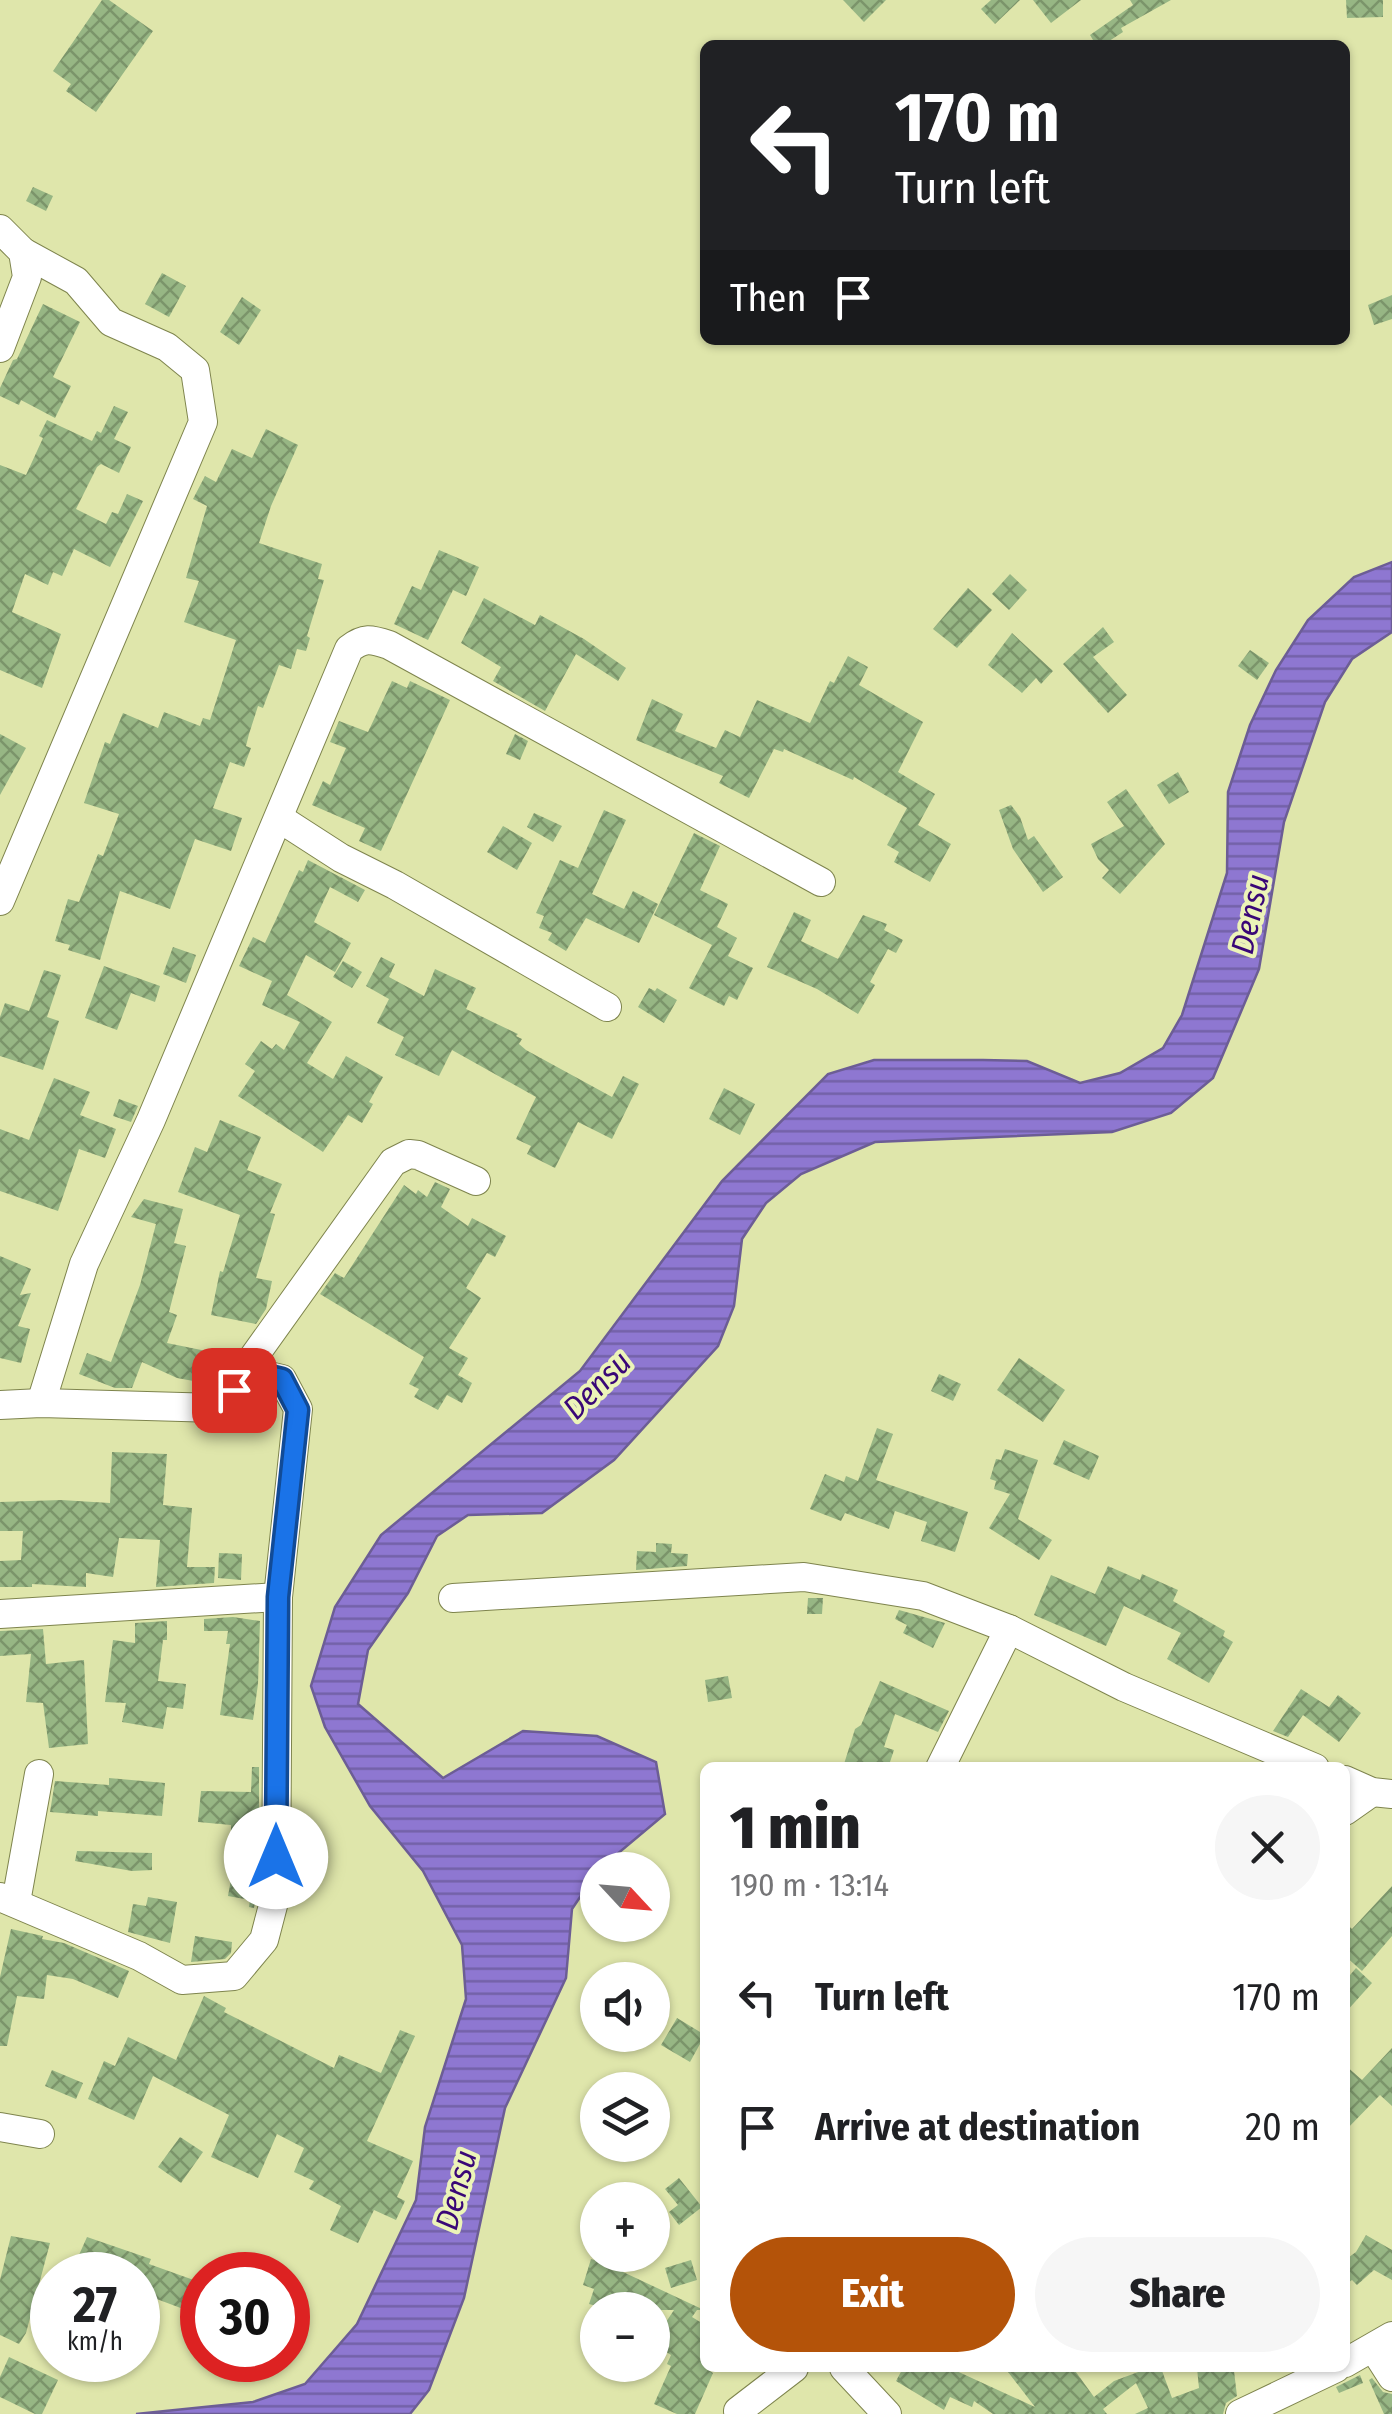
<!DOCTYPE html>
<html lang="en">
<head>
<meta charset="utf-8">
<style>
	body { margin:0; font-family:"Fira Sans Condensed",sans-serif; background:#f6f6f6; color:#202124; height:100vh; display:flex; flex-direction:column; font-size:38px; white-space:nowrap }
	* { box-sizing:border-box; margin:0 }
	p { font-size:32px; color:#757577 }
	.icon { flex:none; width:55px; height:55px; fill:none; stroke:currentColor; stroke-width:2; stroke-linecap:round; stroke-linejoin:round }
	.map { position:relative; flex:1; overflow:hidden }
	.details { position:absolute; left:700px; top:1762px; width:650px; height:610px; display:flex; flex-direction:column; background:#fff; border-radius:15px; box-shadow:0 2px 8px #0004 }
	.details>* { flex:none }
	.banner { position:absolute; left:700px; top:40px; width:650px; height:305px; border-radius:15px; box-shadow:0 2px 8px #0004; background:#202124; color:#fff; overflow:hidden }
	.needle { width:65px; rotate:116deg }
	.fabs { position:absolute; left:580px; top:1852px; display:grid; gap:20px }
	.fabs a { display:grid; place-items:center; width:90px; height:90px; border-radius:50%; background:#fff; box-shadow:0 2px 8px #0004; font-size:50px }
	.speed { position:absolute; left:30px; top:2252px; display:flex; gap:20px; font-size:50px; font-weight:700; text-align:center }
	.speed>* { display:grid; place-content:center; width:130px; height:130px; border-radius:50%; background:#fff; box-shadow:0 2px 8px #0004; line-height:1 }
	.speed small { font-size:25px; font-weight:400 }
	.speed .limit { border:15px solid #d22; background:#fff; color:#111 }
	.pin { position:absolute; display:grid; place-items:center; width:85px; height:85px; color:#fff; margin:-42px; border-radius:20px; box-shadow:0 5px 15px #0006 }
	.me { position:absolute; width:110px; margin:-55px; rotate:0deg; stroke-linejoin:round; filter:drop-shadow(0 0 8px #0008) }
	.turn { display:flex; align-items:center; gap:35px; height:210px; padding:0 30px; font-size:45px }
	.turn .icon { width:130px; height:130px; stroke-width:2.5 }
	.turn b { display:block; font-size:70px; line-height:85px }
	.then { display:flex; align-items:center; height:95px; padding:0 30px; background:#0003; gap:20px; font-size:38px }
	.round { display:grid; place-items:center; flex:none; width:105px; height:105px; border-radius:52px; background:#f6f6f6 }
	.head { display:flex; align-items:center; justify-content:space-between; height:170px; padding:0 30px }
	h1 { font-size:60px; font-weight:800; line-height:75px }
	.primary-button { display:flex; gap:20px; margin-top:auto; padding:20px 30px }
	.primary-button a { flex:1; height:115px; border-radius:60px; background:#b45309; color:#fff; font-size:40px; font-weight:800; line-height:115px; text-align:center }
	.primary-button a+a { background:#f6f6f6; color:#202124 }
	ul { padding:0; list-style:none }
	li { display:flex; align-items:center; gap:30px; height:130px; padding:0 30px }
	li div { flex:1 }
	li b { display:block; font-size:38px }
	li em { font-style:normal }
	.map>svg:first-child { display:block }
	.water { fill:url(#water-rules); stroke:#6c5d95; stroke-width:2.5 }
	.building { fill:url(#building-cross-hatch) }
	.lines { fill:none; stroke-linecap:round; stroke-linejoin:round }
	.minor-casing { stroke:#7e844d; stroke-width:30 }
	.minor { stroke:#fff; stroke-width:28 }
	.route-casing { stroke:#114b97; stroke-width:25 }
	.route { stroke:#1a73e8; stroke-width:18 }
	.labels { text-anchor:middle; stroke-width:8; stroke-linejoin:round; paint-order:stroke }
	.water-label { font-size:32px; font-style:italic; fill:#390777; stroke:#ecf4b8 }
</style>
</head>
<body>
<div class="map">
<svg width="1392" height="2414" viewBox="0 0 1392 2414">
	<defs>
		<pattern id="water-rules" width="6" height="5" patternUnits="userSpaceOnUse" patternTransform="scale(2.5)"><rect width="6" height="5" fill="#8e77d1"/><path d="M0 2.5h6" fill="none" stroke="#7361a8"/></pattern>
		<pattern id="building-cross-hatch" width="8" height="8" patternUnits="userSpaceOnUse" patternTransform="scale(2.5)"><rect width="8" height="8" fill="#97b684"/><path d="M0 0l8 8M0 8l8-8" fill="none" stroke="#7b946a"/></pattern>
	</defs>
	<rect width="100%" height="100%" fill="#dfe6ab"/>
	<path class="water" d="M1392 562V632L1352 659 1325 702 1284 822 1259 969 1213 1078 1171 1113 1112 1132 875 1142 801 1174 766 1203 742 1239 734 1306 718 1346 614 1460 542 1513 468 1515 437 1536 408 1593 368 1650 358 1704 443 1778 523 1731 597 1736 656 1762 665 1814 598 1870 572 1909 566 1978 505 2108 464 2298 429 2390 410 2414H136L253 2402 305 2384 357 2324 416 2200 425 2127 466 1999 462 1945 423 1871 370 1806 325 1727 311 1686 335 1607 381 1535 580 1371 722 1181 828 1074 874 1060H983L1027 1061 1080 1083 1120 1073 1163 1048 1182 1015 1227 873 1228 792 1250 725 1276 670 1308 620 1354 577Z"/>
	<g class="building">
		<path d="M102 0H109L153 31 96 112 66 91 71 84 53 71Z"/>
		<path d="M843 0H886L864 22Z"/>
		<path d="M991 0H1020L995 24 981 9Z"/>
		<path d="M1033 0H1081L1051 23Z"/>
		<path d="M1130 0H1171L1121 28 1123 32 1103 45H1096L1090 35 1133 5Z"/>
		<path d="M1346 0H1383V17L1347 18Z"/>
		<path d="M33 187 53 196 46 211 26 201Z"/>
		<path d="M162 273 186 286 169 317 145 304Z"/>
		<path d="M1392 295V319L1374 325 1368 305Z"/>
		<path d="M242 297 261 310 239 345 220 332Z"/>
		<path d="M43 304 80 322 53 377 71 386 55 418 21 400 19 405 0 396V388L13 360 17 359Z"/>
		<path d="M114 406 128 412 114 439 131 447 119 473 101 464 97 467 76 509 106 524 112 512 118 514 127 494 143 501 110 567 74 549 62 576 53 572 48 585 25 574 12 612 61 634 42 688 0 670V465L26 475 43 438 39 436 47 420 92 441 97 431 101 433Z"/>
		<path d="M266 429 298 445 271 506 259 543 322 564 318 579 324 580 307 636 310 638 306 651 297 649 291 669 279 665 263 708 258 706 249 734 246 746 251 748 244 767 230 762 213 808 242 818 231 851 195 839 170 909 120 891 100 960 68 950 70 945 55 941 68 899 79 902 98 854 103 856 119 814 84 803 105 742 110 744 123 713 158 728 164 712 200 726 203 718 210 720 236 640 184 622 199 581 186 578 207 506 193 499 205 476 216 482 232 449 252 458Z"/>
		<path d="M439 550 479 567 466 596 453 590 428 640 394 624 412 586 421 590Z"/>
		<path d="M1010 574 1027 590 1009 610 992 594Z"/>
		<path d="M968 588 992 610 957 648 933 629Z"/>
		<path d="M484 598 535 625 540 615 584 639 626 668 618 681 576 654 545 711 493 681 501 667 461 643Z"/>
		<path d="M1103 627 1114 642 1093 657 1127 695 1108 713 1063 664Z"/>
		<path d="M1012 633 1053 671 1041 684 1036 678 1022 693 988 665Z"/>
		<path d="M1250 650 1269 663 1257 680 1238 666Z"/>
		<path d="M848 656 868 667 859 685 923 722 898 772 935 794 918 825 951 844 930 882 894 862 899 852 887 845 907 808 854 777 853 780 784 749 783 752 774 749 749 798 719 783 723 776 636 740 652 699 683 714 675 731 716 748 725 730 740 737 757 700 810 723 830 681 834 683Z"/>
		<path d="M392 681 407 688 410 681 450 700 381 851 359 841 365 828 312 805 323 781 330 785 346 748 330 742 339 721 368 732Z"/>
		<path d="M0 734 26 748 0 795Z"/>
		<path d="M515 734 528 741 520 760 506 754Z"/>
		<path d="M1178 772 1189 792 1169 804 1157 785Z"/>
		<path d="M1126 789 1165 844 1120 894 1102 878 1109 870 1098 859 1091 844 1124 826 1107 802Z"/>
		<path d="M1011 805 1020 817 1028 840 1034 836 1063 877 1043 892 1013 849 999 810Z"/>
		<path d="M604 810 626 820 592 894 624 909 633 891 658 904 639 943 586 918 566 951 548 940 552 933 539 928 544 916 536 913 560 860 578 868Z"/>
		<path d="M534 813 562 826 553 842 527 827Z"/>
		<path d="M503 826 532 843 517 870 487 852Z"/>
		<path d="M694 833 720 846 700 890 728 904 717 927 737 938 728 956 753 968 737 1000 729 996 724 1006 689 988 712 945 654 915Z"/>
		<path d="M308 860 365 890 358 902 330 887 314 922 351 943 335 972 306 955 287 995 332 1022 307 1063 333 1079 346 1056 383 1077 369 1102 373 1104 362 1123 348 1115 323 1152 238 1096 255 1071 245 1064 261 1041 272 1049 276 1044 284 1050 300 1022 262 1005 272 981 239 966 253 937 265 943 299 870 303 872Z"/>
		<path d="M794 912 811 920 801 941 838 959 863 915 887 924 884 930 903 940 896 953 888 949 870 982 875 985 858 1014 817 989 767 967Z"/>
		<path d="M173 947 196 955 186 983 163 974Z"/>
		<path d="M381 957 395 964 389 977 424 996 435 969 476 988 466 1009 518 1034 516 1036 522 1039 519 1044 526 1050 612 1097 623 1076 639 1084 612 1139 578 1122 555 1168 527 1154 531 1146 516 1139 536 1097 452 1050 439 1076 395 1055 404 1037 377 1023 389 999 366 986Z"/>
		<path d="M343 961 362 972 352 988 333 977Z"/>
		<path d="M104 966 160 986 155 1002 131 993 117 1030 85 1018Z"/>
		<path d="M44 970 61 975 47 1017 59 1021 43 1070 0 1056V1017L5 1003 29 1011Z"/>
		<path d="M649 988 655 991 657 988 677 1000 664 1023 638 1007Z"/>
		<path d="M54 1078 90 1092 80 1115 116 1129 105 1158 79 1149 58 1211 0 1191V1129L29 1140Z"/>
		<path d="M724 1088 755 1104 740 1135 709 1119Z"/>
		<path d="M119 1099 138 1106 131 1122 113 1116Z"/>
		<path d="M220 1120 261 1137 247 1170 282 1184 270 1213 275 1214 256 1278 272 1281 266 1309 256 1324 211 1315 220 1271 223 1272 240 1215 178 1192 195 1147 207 1152Z"/>
		<path d="M435 1182 450 1189 441 1207 468 1226 472 1218 506 1236 495 1257 487 1253 466 1288 481 1298 449 1348 468 1358 458 1375 472 1383 462 1403 447 1395 438 1410 414 1397 419 1389 409 1384 424 1357 320 1294 335 1273 344 1278 404 1185 416 1194 418 1190 427 1197Z"/>
		<path d="M144 1199 183 1209 174 1243 186 1246 169 1312 177 1315 167 1343 216 1353 210 1384 177 1378 142 1362 132 1388H115L79 1374 87 1353 111 1362 140 1285 156 1224 131 1217Z"/>
		<path d="M0 1256 31 1269 20 1295 31 1293 18 1326 30 1329 21 1363 0 1358Z"/>
		<path d="M1019 1358 1065 1390 1043 1422 997 1390Z"/>
		<path d="M939 1374 961 1384 953 1401 931 1391Z"/>
		<path d="M877 1428 893 1434 876 1480 968 1512 955 1552 921 1541 927 1522 895 1511 889 1529 845 1513 841 1521 810 1509 825 1474 844 1482 846 1476 858 1481Z"/>
		<path d="M1064 1440 1099 1456 1089 1480 1053 1464Z"/>
		<path d="M1005 1449 1038 1460 1018 1519 1052 1540 1039 1560 989 1528 1010 1494 994 1489 996 1481 990 1479 996 1459 1001 1460Z"/>
		<path d="M112 1452 167 1454 163 1505 192 1508 187 1567H215L214 1583 156 1587 160 1540 119 1538 113 1577 86 1573V1587L32 1584V1587H0V1561L21 1560 23 1531H0V1502L61 1500 110 1503Z"/>
		<path d="M656 1543 672 1544 671 1553 688 1554 687 1566 636 1570 637 1551 656 1552Z"/>
		<path d="M219 1553 242 1554 241 1580 218 1578Z"/>
		<path d="M1108 1566 1140 1580 1142 1574 1178 1590 1173 1601 1225 1631 1223 1636 1233 1642 1209 1683 1167 1659 1181 1633 1124 1606 1106 1646 1034 1615 1051 1575 1095 1594Z"/>
		<path d="M808 1598H823L822 1614H807Z"/>
		<path d="M899 1610 945 1623 933 1648 903 1633 907 1625 895 1619Z"/>
		<path d="M233 1617 260 1621 258 1684 253 1720 220 1715 230 1644H226L228 1631H204V1619Z"/>
		<path d="M167 1621V1640H163L158 1681 186 1684 183 1709 167 1707 163 1729 122 1722 126 1703 105 1702 113 1640 135 1643V1623Z"/>
		<path d="M43 1629 46 1664 84 1660 88 1744 49 1748 43 1703 26 1702 31 1654 0 1656V1631Z"/>
		<path d="M728 1676 732 1698 708 1702 705 1680Z"/>
		<path d="M880 1681 949 1711 938 1732 895 1714 884 1747 894 1750 888 1768H855L844 1764 855 1729 861 1725Z"/>
		<path d="M1301 1689 1329 1707 1338 1695 1361 1713 1339 1742 1303 1715 1288 1737 1273 1731Z"/>
		<path d="M252 1767H259V1834H231V1825L198 1822 201 1791 251 1792Z"/>
		<path d="M109 1778 165 1783 162 1816 98 1811V1816L50 1812 55 1781 109 1785Z"/>
		<path d="M77 1851 152 1853V1870L132 1871 75 1861Z"/>
		<path d="M232 1874 259 1879 254 1908 249 1907 250 1900 228 1896Z"/>
		<path d="M1392 1886V1936L1362 1971 1345 1956V1922L1352 1929Z"/>
		<path d="M148 1897 177 1902 170 1943 128 1932 133 1904 146 1906Z"/>
		<path d="M11 1929 43 1936 42 1939 64 1943 129 1971 118 1998 73 1979 47 1975 44 1999 17 1996 7 2046H0V1977Z"/>
		<path d="M195 1936 232 1942 231 1953 225 1959 191 1962Z"/>
		<path d="M1356 1968 1372 1983 1345 2013V1981Z"/>
		<path d="M204 1996 226 2008 224 2012 334 2068 339 2055 381 2073 400 2030 415 2036 367 2141 413 2161 397 2197 405 2201 396 2220 374 2210 358 2243 330 2230 341 2206 309 2189 314 2181 294 2172 304 2148 277 2134 258 2178 211 2157 229 2115 153 2076 134 2120 88 2099 104 2061 115 2066 128 2037 176 2060Z"/>
		<path d="M677 2018 705 2035 690 2062 661 2045Z"/>
		<path d="M1392 2048V2106L1380 2095 1345 2131V2065L1362 2080Z"/>
		<path d="M52 2070 83 2083 76 2099 45 2086Z"/>
		<path d="M180 2137 203 2152 181 2183 158 2167Z"/>
		<path d="M679 2178 702 2207 679 2225 669 2212 678 2205 665 2189Z"/>
		<path d="M1366 2235 1392 2250V2280L1374 2270 1357 2285 1352 2280 1345 2285V2260L1356 2252Z"/>
		<path d="M11 2236 50 2243 26 2333 19 2344 0 2335V2280Z"/>
		<path d="M87 2237 151 2259 149 2264 202 2283 194 2313 138 2292V2275H70Z"/>
		<path d="M591 2259 624 2269 623 2272 704 2310H697L692 2317 705 2325V2368L713 2373 695 2414H677L654 2404 671 2366 667 2364 671 2355 652 2343 674 2310H639L615 2299 612 2310 589 2304 594 2289 583 2285Z"/>
		<path d="M691 2260 697 2280 671 2288 665 2268Z"/>
		<path d="M9 2357 58 2380 42 2414H35L0 2397V2377Z"/>
		<path d="M903 2368H950L1035 2407 1005 2368H1073L1094 2397 1114 2381 1149 2368H1161L1172 2398 1199 2388 1197 2368H1222V2372L1234 2371 1237 2396 1226 2403 1223 2414H1135L1148 2408 1136 2383 1103 2409 1107 2414H993L974 2401 972 2407 950 2397 944 2410 896 2381Z"/>
		<path d="M1360 2375 1363 2383 1339 2393 1336 2387Z"/>
		<path d="M1372 2378 1383 2392 1392 2394V2414H1384L1369 2380Z"/>
	</g>
	<g class="lines">
		<defs>
			<g id="minor">
				<path d="M0 229 23 252 27 277 0 348"/>
				<path d="M279 818 341 858 395 885 607 1007"/>
				<path d="M0 901 203 422 195 370 167 347 111 322 76 281 23 252"/>
				<path d="M235 1383 393 1162 409 1154 418 1155 476 1181"/>
				<path d="M41 1403 84 1264 151 1120 349 649C364 637 371 639 389 645L821 882"/>
				<path d="M0 1405 41 1403 217 1408 252 1372 282 1379 298 1409 278 1597 276 1894 264 1940 234 1976 182 1980 139 1956 0 1897"/>
				<path d="M453 1598 804 1577 923 1596 1009 1629 1124 1687 1315 1768"/>
				<path d="M0 1614 278 1597"/>
				<path d="M940 1768 1009 1629"/>
				<path d="M1345 1780 1372 1792 1392 1794"/>
				<path d="M1345 1811 1372 1792"/>
				<path d="M16 1902 39 1774"/>
				<path d="M0 2127 40 2134"/>
				<path d="M1374 2349 1392 2377"/>
				<path d="M1345 2363 1392 2336"/>
				<path d="M844 2368 887 2414"/>
				<path d="M738 2411 794 2368"/>
				<path d="M1240 2414 1336 2368"/>
			</g>
		</defs>
		<use href="#minor" class="minor-casing"/>
		<use href="#minor" class="minor"/>
	</g>
	<g class="lines">
		<defs>
			<path id="route" d="M234 1390 252 1372 282 1379 298 1410 278 1597 276 1857"/>
		</defs>
		<use href="#route" class="route-casing"/>
		<use href="#route" class="route"/>
	</g>
	<g class="labels">
		<g class="water-label">
			<text transform="translate(1250 914) rotate(-78)" y="11">Densu</text>
			<text transform="translate(597 1385) rotate(-45)" y="11">Densu</text>
			<text transform="translate(456 2190) rotate(-75)" y="11">Densu</text>
		</g>
	</g>
</svg>
<div class="fabs">
<a><svg class="needle" viewBox="-14 -14 28 28"><path d="M0-13l5 13h-10z" fill="#e53935"/><path d="M0 13l5-13h-10z" fill="#757577"/></svg></a>
<a><svg class="icon" aria-label="sound" viewBox="0 0 24 24"><path d="M4 9h4l5-4v14l-5-4H4zM17 9q2 3 0 6"/></svg></a>
<a><svg class="icon" aria-label="layers" viewBox="0 0 24 24"><path d="M12 4l9 5-9 5-9-5zM3 14l9 5 9-5"/></svg></a>
<a>+</a>
<a>−</a>
</div>
<div class="speed"><div>27<small>km/h</small></div><div class="limit">30</div></div>
<div class="pin" style="left:234px;top:1390px;background:#d93025"><svg class="icon" aria-label="arrive" viewBox="0 0 24 24"><path d="M6 21V4h12l-3 4 3 4H6"/></svg></div>
<svg class="me" style="left:276px;top:1857px" viewBox="-20 -20 40 40"><circle r="19" fill="#fff"/><path d="M0-13L10 11 0 6-10 11z" fill="#1a73e8"/></svg>
<div class="banner">
<div class="turn"><svg class="icon" aria-label="left" viewBox="0 0 24 24"><path d="M17 20v-9H6M10 6l-5 5 5 5"/></svg><div><b>170 m</b>Turn left</div></div>
<div class="then">Then<svg class="icon" aria-label="arrive" viewBox="0 0 24 24"><path d="M6 21V4h12l-3 4 3 4H6"/></svg></div>
</div>
<section class="details">
<div class="head"><div><h1>1 min</h1><p>190 m · 13:14</p></div><a class="round"><svg class="icon" aria-label="close" viewBox="0 0 24 24"><path d="M6 6l12 12M18 6L6 18"/></svg></a></div>
<ul>
<li><svg class="icon" aria-label="left" viewBox="0 0 24 24"><path d="M17 20v-9H6M10 6l-5 5 5 5"/></svg><div><b>Turn left</b></div><em>170 m</em></li>
<li><svg class="icon" aria-label="arrive" viewBox="0 0 24 24"><path d="M6 21V4h12l-3 4 3 4H6"/></svg><div><b>Arrive at destination</b></div><em>20 m</em></li>
</ul>
<div class="primary-button"><a>Exit</a><a>Share</a></div>
</section>
</div>
</body>
</html>
